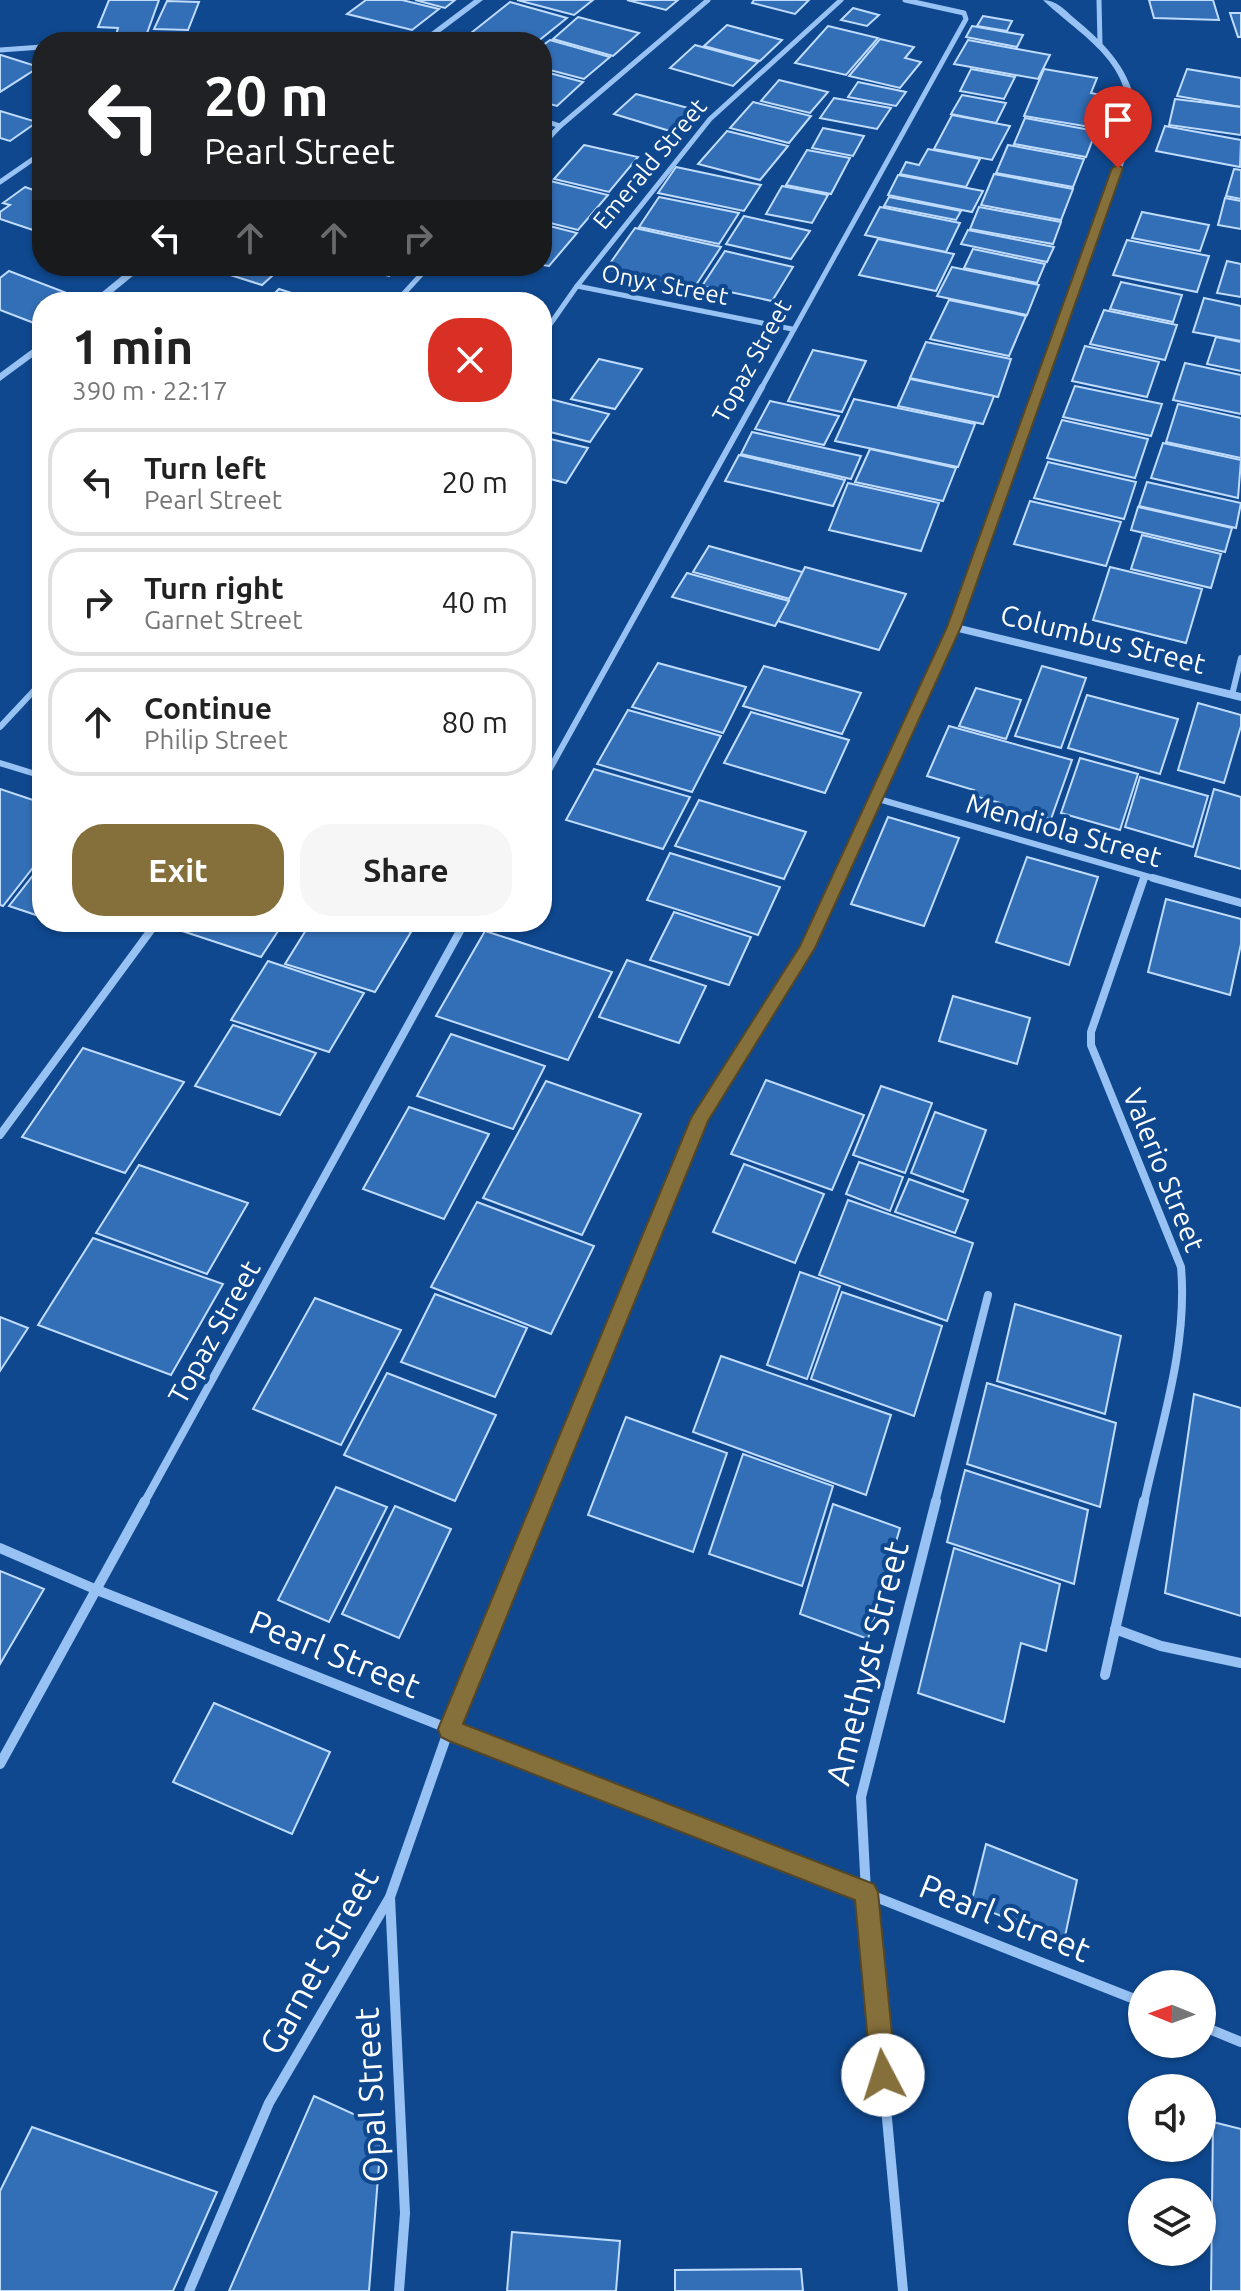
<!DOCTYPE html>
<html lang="en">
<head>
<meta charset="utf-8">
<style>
	body { margin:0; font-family:Ubuntu,sans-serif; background:#f6f6f6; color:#222; height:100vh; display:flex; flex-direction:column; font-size:30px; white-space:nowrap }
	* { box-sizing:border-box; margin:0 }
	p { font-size:26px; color:#767676 }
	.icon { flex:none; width:44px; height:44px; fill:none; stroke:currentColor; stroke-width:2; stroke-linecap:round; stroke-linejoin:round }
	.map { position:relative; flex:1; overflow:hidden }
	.drawer { position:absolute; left:32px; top:292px; width:520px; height:640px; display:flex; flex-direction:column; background:#fff; border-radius:32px; box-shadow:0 2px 6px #0004 }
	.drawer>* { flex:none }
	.hud { position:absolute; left:32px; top:32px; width:520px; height:244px; border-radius:32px; box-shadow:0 2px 6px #0004; background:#202124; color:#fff; overflow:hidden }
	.needle { width:52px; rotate:271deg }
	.controls { position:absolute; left:1128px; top:1970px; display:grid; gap:16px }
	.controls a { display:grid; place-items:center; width:88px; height:88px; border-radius:50%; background:#fff; box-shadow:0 2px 6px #0004; font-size:40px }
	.pin { position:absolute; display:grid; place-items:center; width:68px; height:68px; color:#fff; margin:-82px -34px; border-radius:50% 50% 50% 0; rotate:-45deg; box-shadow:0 0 8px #0007 }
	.pin .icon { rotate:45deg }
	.me { position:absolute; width:88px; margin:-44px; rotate:355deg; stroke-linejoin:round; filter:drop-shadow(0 0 6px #0008) }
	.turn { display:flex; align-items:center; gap:28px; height:168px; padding:0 40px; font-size:36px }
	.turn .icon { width:104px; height:104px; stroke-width:2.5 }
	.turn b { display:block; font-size:56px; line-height:68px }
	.lanes { display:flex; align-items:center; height:76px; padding:0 40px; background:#0003; justify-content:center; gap:40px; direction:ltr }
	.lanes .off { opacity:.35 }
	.round { display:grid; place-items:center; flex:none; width:84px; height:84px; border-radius:32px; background:#f6f6f6 }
	.overview { display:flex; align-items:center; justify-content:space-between; height:136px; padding:0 40px }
	h1 { font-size:48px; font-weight:700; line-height:60px }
	.action { display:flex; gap:16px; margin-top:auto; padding:16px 40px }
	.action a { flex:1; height:92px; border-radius:32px; background:#856f3b; color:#fff; font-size:32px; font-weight:700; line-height:92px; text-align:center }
	.action a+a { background:#f6f6f6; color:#222 }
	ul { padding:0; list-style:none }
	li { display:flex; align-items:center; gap:24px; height:108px; margin:0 16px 12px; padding:0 24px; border:4px solid #e0e0e0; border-radius:32px }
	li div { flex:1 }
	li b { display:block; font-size:30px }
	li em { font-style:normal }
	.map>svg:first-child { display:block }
	.building { fill:#336fb7; stroke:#bfdcfe; stroke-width:2 }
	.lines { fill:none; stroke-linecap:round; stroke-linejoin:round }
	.minor-far3 { stroke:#97c2f3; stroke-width:5 }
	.minor-far2 { stroke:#97c2f3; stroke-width:6 }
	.minor-far1 { stroke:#97c2f3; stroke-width:8 }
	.minor { stroke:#97c2f3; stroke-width:10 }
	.tertiary { fill:#97c2f3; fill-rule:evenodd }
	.route { fill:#856f3b; stroke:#564826; stroke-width:2 }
	.labels { text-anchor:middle; stroke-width:8; stroke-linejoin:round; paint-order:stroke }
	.far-street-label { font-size:24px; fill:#fff; stroke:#0f488f }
	.street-label { font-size:28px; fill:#fff; stroke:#0f488f }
	.near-street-label { font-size:34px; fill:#fff; stroke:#0f488f }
</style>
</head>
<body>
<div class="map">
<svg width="1241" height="2291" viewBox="0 0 1241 2291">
	<rect width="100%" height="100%" fill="#0f488f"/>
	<g class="building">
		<path d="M109 0H159L146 36 116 35 118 28 98 27Z"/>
		<path d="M366 0H402L439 9 412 30 347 14Z"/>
		<path d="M415 0H455L445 8Z"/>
		<path d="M517 0H593L574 15Z"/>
		<path d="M627 0H678L666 10Z"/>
		<path d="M754 0H809L795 14 752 3Z"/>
		<path d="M1149 0H1213L1219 20 1154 18Z"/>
		<path d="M167 1 199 2 188 30 154 29Z"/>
		<path d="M510 2 567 18 537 42H485L466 37Z"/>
		<path d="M853 8 879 15 867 26 841 20Z"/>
		<path d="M1230 13H1241V37H1238Z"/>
		<path d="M983 16 1012 21 1007 31 977 26Z"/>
		<path d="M578 17 639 33 613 56 553 39Z"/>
		<path d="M727 25 782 40 760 61 704 46Z"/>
		<path d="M828 26 878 38 846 75 795 63Z"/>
		<path d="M972 26 1023 35 1017 47 966 37Z"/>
		<path d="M880 39 914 47 905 58 921 62 900 88 849 76Z"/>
		<path d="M550 40 610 57 584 79 542 68V46Z"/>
		<path d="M968 40 1050 55 1038 79 954 64Z"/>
		<path d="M695 45 758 62 733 86 670 68Z"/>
		<path d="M0 55H1L39 67 0 92Z"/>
		<path d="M971 69 1015 77 1004 99 960 91Z"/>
		<path d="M1044 69 1097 78 1091 93 1106 96 1099 113 1108 114 1102 129 1024 116Z"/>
		<path d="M1187 69 1241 78V107L1177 96Z"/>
		<path d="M542 71 583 82 557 106 542 102Z"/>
		<path d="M779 80 828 92 810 113 761 101Z"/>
		<path d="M858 82 906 92 896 106 848 97Z"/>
		<path d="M636 94 692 109 670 131 614 114Z"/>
		<path d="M962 95 1006 103 996 123 951 114Z"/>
		<path d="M834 98 891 108 877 129 820 118Z"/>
		<path d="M1175 99 1241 107V135L1169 125Z"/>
		<path d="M753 102 811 116 789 143 730 128Z"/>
		<path d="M0 111 37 122 10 141 0 138Z"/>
		<path d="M952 115 1010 126 992 160 934 149Z"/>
		<path d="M1025 118 1096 131 1086 157 1014 144Z"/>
		<path d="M1165 126 1241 140 1240 167 1156 151Z"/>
		<path d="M823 128 864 136 853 156 812 148Z"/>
		<path d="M727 131 788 146 760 180 698 164Z"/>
		<path d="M584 145 638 157 609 192 554 179Z"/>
		<path d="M1008 145 1084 159 1073 187 996 173Z"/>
		<path d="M928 149 980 159 966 187 900 174 906 162 919 165Z"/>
		<path d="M807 150 850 158 831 194 786 185Z"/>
		<path d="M676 167 761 185 744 211 658 193Z"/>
		<path d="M1234 169 1241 170V199L1226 196Z"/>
		<path d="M994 174 1073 189 1061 220 981 205Z"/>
		<path d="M898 175 983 191 972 212 888 195Z"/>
		<path d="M542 179 608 195 578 230 542 221Z"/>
		<path d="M782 186 828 195 812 223 766 214Z"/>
		<path d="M25 187 42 193V233L0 219V212L10 205 3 203Z"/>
		<path d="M659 197 739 213 719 244 639 227Z"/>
		<path d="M889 197 961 211 956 220 884 206Z"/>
		<path d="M1225 198 1241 201V229L1218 225Z"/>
		<path d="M880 207 960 223 946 252 865 235Z"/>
		<path d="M979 207 1061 222 1053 244 970 229Z"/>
		<path d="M1142 212 1209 225 1200 251 1132 238Z"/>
		<path d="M744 216 810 231 791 259 726 244Z"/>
		<path d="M542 224 577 233 549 266 542 265Z"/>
		<path d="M635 228 721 247 694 288 606 269Z"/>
		<path d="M968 230 1054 247 1047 262 961 244Z"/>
		<path d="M878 239 954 254 936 291 859 275Z"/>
		<path d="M1127 240 1209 256 1197 292 1113 275Z"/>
		<path d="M973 249 1045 264 1037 283 964 268Z"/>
		<path d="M725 251 793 267 772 301 702 286Z"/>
		<path d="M1227 261 1241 264V297L1217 293Z"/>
		<path d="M202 266H283L262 285Z"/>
		<path d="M351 266H399L389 276Z"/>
		<path d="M952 267 1039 285 1027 315 937 296Z"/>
		<path d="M9 271 72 295 63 302H42V317L34 323 0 310V278Z"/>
		<path d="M1121 282 1182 295 1173 322 1110 309Z"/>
		<path d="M279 289 320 302H266Z"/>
		<path d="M1204 298 1241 306V341L1193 332Z"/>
		<path d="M949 300 1026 316 1009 356 930 339Z"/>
		<path d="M1104 310 1177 325 1165 360 1090 344Z"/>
		<path d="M1216 337 1241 342V371L1207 364Z"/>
		<path d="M926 342 1011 359 998 397 910 378Z"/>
		<path d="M1085 346 1159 362 1147 397 1072 381Z"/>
		<path d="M813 350 866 361 842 412 788 401Z"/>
		<path d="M599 359 642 369 615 409 571 399Z"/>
		<path d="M1185 363 1241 375V414L1173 400Z"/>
		<path d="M910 379 994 396 983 424 898 406Z"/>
		<path d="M1075 386 1162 404 1151 436 1063 417Z"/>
		<path d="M542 397 609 414 590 442 542 430Z"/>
		<path d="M854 399 975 424 958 467 835 441Z"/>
		<path d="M770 401 839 416 824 445 755 429Z"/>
		<path d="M1178 404 1241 418V458L1166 442Z"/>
		<path d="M1062 420 1148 439 1135 478 1047 458Z"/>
		<path d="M752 432 861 456 851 479 741 454Z"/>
		<path d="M542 437 588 448 566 483 542 477Z"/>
		<path d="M1163 443 1241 460 1238 498 1151 478Z"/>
		<path d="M870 449 956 468 943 501 855 482Z"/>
		<path d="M739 455 845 480 833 506 725 481Z"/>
		<path d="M1048 462 1136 482 1124 519 1034 498Z"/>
		<path d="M1147 482 1241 503 1236 528 1139 506Z"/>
		<path d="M848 483 939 503 921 551 829 530Z"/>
		<path d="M1030 501 1121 522 1106 566 1014 544Z"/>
		<path d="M1138 507 1232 528 1225 552 1131 530Z"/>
		<path d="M1142 535 1221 554 1211 588 1131 569Z"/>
		<path d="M709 546 802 572 805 573 790 599 693 572Z"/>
		<path d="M805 567 906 594 879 650 778 621Z"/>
		<path d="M1110 567 1202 589 1186 643 1093 620Z"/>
		<path d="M687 573 789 601 775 626 672 597Z"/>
		<path d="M658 663 746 687 723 733 632 707Z"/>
		<path d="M764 666 861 693 842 734 743 706Z"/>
		<path d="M1042 666 1086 678 1061 748 1015 736Z"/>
		<path d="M976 688 1021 700 1006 739 959 726Z"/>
		<path d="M1087 695 1178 719 1160 774 1068 748Z"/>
		<path d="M1198 703 1241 715V726L1224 783 1178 770Z"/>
		<path d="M628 710 721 736 692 792 597 764Z"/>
		<path d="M751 712 849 740 825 793 724 763Z"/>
		<path d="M949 726 1072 760 1051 819 1036 815 1033 822 997 811 1000 803 971 795 974 790 927 776Z"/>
		<path d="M1080 758 1138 774 1120 830 1061 813Z"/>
		<path d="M594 769 690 797 663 849 566 820Z"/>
		<path d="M1140 777 1208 796 1193 847 1125 827Z"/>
		<path d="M0 789 42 803V856L3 906 0 905Z"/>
		<path d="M1214 789 1241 797V869L1195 856Z"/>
		<path d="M699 800 806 832 784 879 675 846Z"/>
		<path d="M888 817 959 838 924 926 851 904Z"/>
		<path d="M670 853 780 887 758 935 647 900Z"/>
		<path d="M1027 857 1098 877 1069 965 996 942Z"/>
		<path d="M42 864V917L9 906Z"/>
		<path d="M1166 899 1241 919V944L1230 995 1148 972Z"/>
		<path d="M674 912 751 937 729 985 650 960Z"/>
		<path d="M174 922H284L261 957 170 927Z"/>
		<path d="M311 922H377L411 932 375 992 285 964Z"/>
		<path d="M485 931 612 972 568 1060 436 1016Z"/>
		<path d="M627 960 706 986 679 1043 599 1017Z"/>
		<path d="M268 961 364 993 329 1052 231 1020Z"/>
		<path d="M953 996 1030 1018 1017 1064 939 1041Z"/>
		<path d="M233 1025 316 1053 280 1115 195 1086Z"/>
		<path d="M451 1034 545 1066 513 1129 417 1096Z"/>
		<path d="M83 1048 184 1082 125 1173 22 1137Z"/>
		<path d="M766 1080 864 1115 832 1190 731 1154Z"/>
		<path d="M546 1081 641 1114 582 1235 483 1198Z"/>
		<path d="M881 1086 932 1103 905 1173 853 1155Z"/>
		<path d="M409 1107 489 1134 444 1219 363 1189Z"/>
		<path d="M935 1112 986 1130 963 1192 911 1173Z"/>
		<path d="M859 1162 903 1177 890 1211 846 1194Z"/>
		<path d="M744 1164 824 1194 795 1263 713 1232Z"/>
		<path d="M139 1165 248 1203 207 1274 96 1233Z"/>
		<path d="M909 1179 968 1200 955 1233 895 1212Z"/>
		<path d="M848 1200 973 1243 947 1321 819 1275Z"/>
		<path d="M477 1202 594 1246 551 1334 431 1287Z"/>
		<path d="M93 1238 223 1284 171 1375 38 1325Z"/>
		<path d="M800 1272 840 1286 807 1379 767 1365Z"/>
		<path d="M842 1292 942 1326 914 1416 811 1379Z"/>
		<path d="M435 1294 527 1328 495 1397 401 1362Z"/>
		<path d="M315 1298 401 1330 341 1445 253 1409Z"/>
		<path d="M1015 1304 1121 1336 1105 1414 997 1381Z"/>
		<path d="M0 1317 28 1328 0 1371Z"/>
		<path d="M721 1356 891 1415 866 1495 693 1432Z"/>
		<path d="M387 1373 496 1415 455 1501 344 1455Z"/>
		<path d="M987 1383 1116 1423 1100 1507 967 1464Z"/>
		<path d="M1194 1394 1241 1408V1616L1165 1593Z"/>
		<path d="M626 1417 727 1453 693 1552 588 1515Z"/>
		<path d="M743 1454 833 1486 802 1586 709 1554Z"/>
		<path d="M965 1470 1088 1510 1074 1584 947 1542Z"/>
		<path d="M336 1487 387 1507 329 1622 278 1600Z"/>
		<path d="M833 1504 900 1528 868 1639 800 1614Z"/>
		<path d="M395 1506 451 1529 399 1638 342 1614Z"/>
		<path d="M954 1548 1060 1584 1046 1651 1021 1643 1004 1722 918 1693Z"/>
		<path d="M0 1571 44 1589 0 1664Z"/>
		<path d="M214 1703 330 1752 292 1834 173 1782Z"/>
		<path d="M986 1844 1077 1880 1064 1941 971 1904Z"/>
		<path d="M314 2096 382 2127 369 2291H229Z"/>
		<path d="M1213 2122 1241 2129V2291H1211Z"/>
		<path d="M32 2127 217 2192 173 2291H0V2191Z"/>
		<path d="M512 2232 620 2241 616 2291H507Z"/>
		<path d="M801 2269 803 2291H675V2270Z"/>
	</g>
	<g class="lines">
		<g class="minor-far3">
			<path d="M1099 0 1100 44"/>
			<path d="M0 50 42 47"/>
			<path d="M542 120 560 126"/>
			<path d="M542 145 560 126 708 0"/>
			<path d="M0 182 42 153"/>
			<path d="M577 286 792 329"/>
			<path d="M396 302 429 266"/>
			<path d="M542 336 577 286 710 119 841 0"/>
			<path d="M761 389 966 19 964 13 905 0"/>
		</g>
		<g class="minor-far2">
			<path d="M1232 695 1241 658"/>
			<path d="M0 727 42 682"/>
			<path d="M0 763 42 776"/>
			<path d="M542 783 762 387"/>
			<path d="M875 798 1160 880"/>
			<path d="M838 880 954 627"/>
			<path d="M1144 880 1145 876"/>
		</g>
		<g class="minor-far1">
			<path d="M1153 878 1241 903"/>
			<path d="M0 1135 157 922"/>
			<path d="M144 1503 465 922"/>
			<path d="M542 1503 700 1118 807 948 839 878"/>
			<path d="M935 1503 988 1295"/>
			<path d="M1144 1503C1161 1425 1188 1346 1181 1267L1091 1045V1032L1144 878"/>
		</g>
		<g class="minor">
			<path d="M0 1548 97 1590 1142 2002"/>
			<path d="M1115 1629 1161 1646 1241 1663"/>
			<path d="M1105 1675 1144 1501"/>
			<path d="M0 1764 145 1501"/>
			<path d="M390 1897 405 2213 399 2291"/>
			<path d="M1202 2026 1241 2042"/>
			<path d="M189 2291 269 2103 390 1897 449 1729 543 1501"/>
			<path d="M903 2291 866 1892 861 1797 936 1501"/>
		</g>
		<g class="tertiary">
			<path d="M474 0H483L427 42H418Z"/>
			<path d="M1043 0C1056 0 1065 10 1074 18 1101 40 1129 67 1135 103 1137 115 1134 128 1132 140L960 625 1241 693V701L954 631 948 627 1124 140C1125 129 1128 119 1127 108 1126 58 1075 31 1043 0Z"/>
			<path d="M134 266H145L101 302H90Z"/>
			<path d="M42 342V350L0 381V373Z"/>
		</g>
	</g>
	<path class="route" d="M1118 165 1123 168 961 627 815 948 708 1121 463 1724 874 1884 878 1892 896 2075 892 2084 883 2088 874 2084 871 2075 855 1900 449 1741 441 1737 438 1729 691 1118 800 946 947 627 1112 168Z"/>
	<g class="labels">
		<g class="far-street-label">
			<text transform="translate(650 164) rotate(-50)" y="8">Emerald Street</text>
			<text transform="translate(665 285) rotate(11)" y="8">Onyx Street</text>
			<text transform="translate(752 361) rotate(-61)" y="8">Topaz Street</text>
		</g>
		<g class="street-label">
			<text transform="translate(1103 639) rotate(14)" y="10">Columbus Street</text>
			<text transform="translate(1064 830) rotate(16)" y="10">Mendiola Street</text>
			<text transform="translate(1164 1170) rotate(68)" y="10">Valerio Street</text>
			<text transform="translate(214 1332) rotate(-61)" y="10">Topaz Street</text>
		</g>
		<g class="near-street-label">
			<text transform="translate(335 1654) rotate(22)" y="12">Pearl Street</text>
			<text transform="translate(867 1663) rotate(-76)" y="12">Amethyst Street</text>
			<text transform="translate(1005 1918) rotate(22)" y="12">Pearl Street</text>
			<text transform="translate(319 1961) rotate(-61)" y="12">Garnet Street</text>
			<text transform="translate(371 2095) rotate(-93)" y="12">Opal Street</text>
		</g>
	</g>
</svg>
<div class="controls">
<a><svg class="needle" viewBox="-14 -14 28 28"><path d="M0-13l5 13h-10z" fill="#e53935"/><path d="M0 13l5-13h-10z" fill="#767676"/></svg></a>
<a><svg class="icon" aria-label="sound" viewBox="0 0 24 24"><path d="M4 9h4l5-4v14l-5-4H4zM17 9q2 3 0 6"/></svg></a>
<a><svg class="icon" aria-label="layers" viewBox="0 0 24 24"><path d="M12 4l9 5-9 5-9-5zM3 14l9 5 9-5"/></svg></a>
</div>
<div class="pin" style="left:1118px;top:168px;background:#d93025"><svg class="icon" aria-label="arrive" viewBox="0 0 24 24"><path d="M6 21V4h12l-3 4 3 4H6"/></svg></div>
<svg class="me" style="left:883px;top:2075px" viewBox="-20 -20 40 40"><circle r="19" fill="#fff"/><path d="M0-13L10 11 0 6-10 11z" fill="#856f3b"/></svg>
<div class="hud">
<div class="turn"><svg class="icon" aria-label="left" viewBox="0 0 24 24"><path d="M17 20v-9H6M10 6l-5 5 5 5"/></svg><div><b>20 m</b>Pearl Street</div></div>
<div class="lanes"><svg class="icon" aria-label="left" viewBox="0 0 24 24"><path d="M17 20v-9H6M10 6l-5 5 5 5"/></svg><svg class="icon off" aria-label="ahead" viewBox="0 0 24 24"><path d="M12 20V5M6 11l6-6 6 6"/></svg><svg class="icon off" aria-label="ahead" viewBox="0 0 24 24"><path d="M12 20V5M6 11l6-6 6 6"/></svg><svg class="icon off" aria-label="right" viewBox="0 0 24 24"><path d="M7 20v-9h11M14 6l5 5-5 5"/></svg></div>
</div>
<section class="drawer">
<div class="overview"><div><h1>1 min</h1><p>390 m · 22:17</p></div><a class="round" style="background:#d93025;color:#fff"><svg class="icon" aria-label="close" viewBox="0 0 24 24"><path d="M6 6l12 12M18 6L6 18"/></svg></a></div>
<ul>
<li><svg class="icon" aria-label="left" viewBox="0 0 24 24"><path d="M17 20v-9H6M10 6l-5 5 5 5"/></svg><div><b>Turn left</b><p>Pearl Street</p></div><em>20 m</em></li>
<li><svg class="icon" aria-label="right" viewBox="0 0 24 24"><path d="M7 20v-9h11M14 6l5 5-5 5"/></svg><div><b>Turn right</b><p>Garnet Street</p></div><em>40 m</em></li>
<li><svg class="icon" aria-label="ahead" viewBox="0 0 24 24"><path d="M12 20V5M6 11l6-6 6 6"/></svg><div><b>Continue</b><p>Philip Street</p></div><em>80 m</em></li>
</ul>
<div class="action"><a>Exit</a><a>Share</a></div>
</section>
</div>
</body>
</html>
